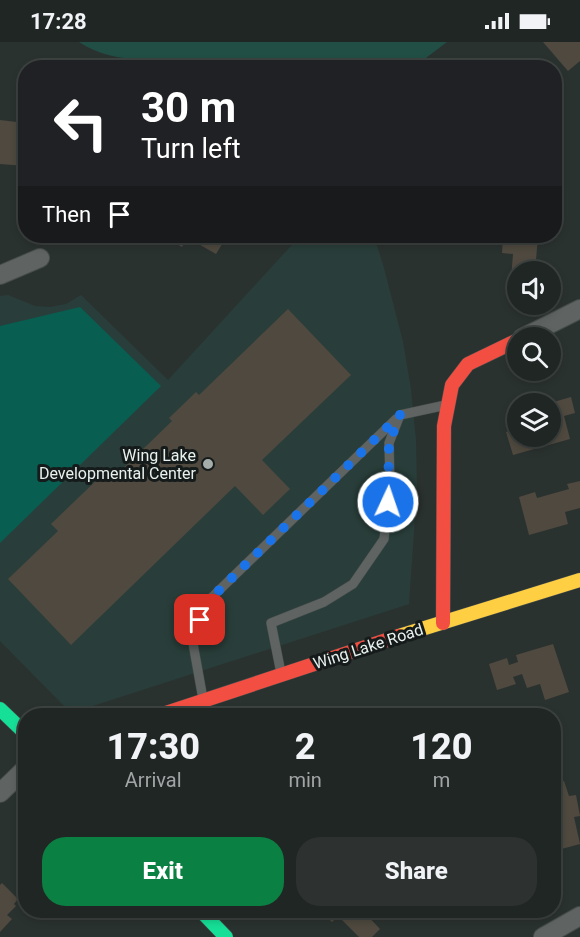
<!DOCTYPE html>
<html lang="en">
<head>
<meta charset="utf-8">
<style>
	body { margin:0; font-family:Roboto,sans-serif; background:#2d3231; color:#f1f3f6; height:100vh; display:flex; flex-direction:column; font-size:22px; white-space:nowrap }
	* { box-sizing:border-box; margin:0 }
	p { font-size:20px; color:#a2a5a6 }
	.icon { flex:none; width:33px; height:33px; fill:none; stroke:currentColor; stroke-width:2; stroke-linecap:round; stroke-linejoin:round }
	.map { position:relative; flex:1; overflow:hidden }
	.panel { position:absolute; left:18px; top:666px; width:543px; height:210px; display:flex; flex-direction:column; background:#202624; border-radius:24px; box-shadow:0 3px 9px #0003,0 0 0 2px #3d4341 }
	.panel>* { flex:none }
	.hud { position:absolute; left:18px; top:18px; width:544px; height:183px; border-radius:24px; box-shadow:0 3px 9px #0003,0 0 0 2px #3d4341; background:#202124; color:#fff; overflow:hidden }
	.buttons { position:absolute; left:507px; top:219px; display:grid; gap:12px }
	.buttons a { display:grid; place-items:center; width:54px; height:54px; border-radius:50%; background:#202624; box-shadow:0 3px 9px #0003,0 0 0 2px #3d4341; font-size:30px }
	.pin { position:absolute; display:grid; place-items:center; width:51px; height:51px; color:#fff; margin:-26px; border-radius:12px; box-shadow:0 3px 9px #0006 }
	.me { position:absolute; width:66px; margin:-33px; rotate:3deg; stroke-linejoin:round; filter:drop-shadow(0 0 4px #0008) }
	.turn { display:flex; align-items:center; gap:21px; height:126px; padding:0 24px; font-size:27px }
	.turn .icon { width:78px; height:78px; stroke-width:2.5 }
	.turn b { display:block; font-size:42px; line-height:51px }
	.then { display:flex; align-items:center; height:57px; padding:0 24px; background:#0003; gap:12px; font-size:22px }
	.eta { display:flex; justify-content:space-evenly; align-items:center; height:102px; text-align:center }
	.eta b { font-size:36px; font-weight:800; line-height:42px }
	.button { display:flex; gap:12px; margin-top:auto; padding:12px 24px }
	.button a { flex:1; height:69px; border-radius:24px; background:#0b8043; color:#fff; font-size:24px; font-weight:800; line-height:69px; text-align:center }
	.button a+a { background:#2d3231; color:#f1f3f6 }
	.status { display:flex; justify-content:space-between; align-items:center; height:42px; padding:0 30px; background:#202624; direction:ltr }
	.status svg { height:16px; fill:currentColor }
	.map>svg:first-child { display:block }
	.built { fill:#293e3a }
	.green { fill:#085e51 }
	.water { fill:#214e45 }
	.building { fill:#4f493f }
	.lines { fill:none; stroke-linecap:round; stroke-linejoin:round }
	.lane-casing { stroke:#464d4b; stroke-width:10 }
	.street-casing { stroke:#464d4b; stroke-width:20 }
	.fast-casing { stroke:#464d4b; stroke-width:15 }
	.slow-casing { stroke:#464d4b; stroke-width:15 }
	.jam-casing { stroke:#464d4b; stroke-width:15 }
	.lane { stroke:#5f6463; stroke-width:9 }
	.street { stroke:#5f6463; stroke-width:18 }
	.fast { stroke:#16e098; stroke-width:14 }
	.slow { stroke:#ffcf43; stroke-width:14 }
	.jam { stroke:#f24e42; stroke-width:14 }
	.route { stroke:#1a73e8; stroke-width:10; stroke-dasharray:0 18 }
	.poi-dot { fill:#a6aeac; stroke:#151b1a; stroke-width:2 }
	.labels { text-anchor:middle; stroke-width:6; stroke-linejoin:round; paint-order:stroke }
	.poi-label { font-size:16px; fill:#e8f1ee; stroke:#151b1a; text-anchor:end }
	.street-label { font-size:16px; fill:#e8f1ee; stroke:#151b1a }
</style>
</head>
<body>
<div class="status"><b>17:28</b><svg viewBox="0 0 49 12"><path d="M0 12V9h3v3zM5 12V6h3v6zM10 12V3h3v9zM15 12V0h3v12zM26 1h20v11H26zM47 4h2v5h-2z"/></svg></div>
<div class="map">
<svg width="580" height="895" viewBox="0 0 580 895">
	<rect width="100%" height="100%" fill="#2a3230"/>
	<path class="built" d="M300 194H374L384 226 403 300 411 347 416 399 417 446 409 562 71 671 0 599V254L8 253 35 264 50 265 66 262 81 253 168 338Z"/>
	<path class="green" d="M80 265 161 344 0 501V284Z"/>
	<path class="water" d="M79 0H447L414 25 206 26C163 13 118 26 79 0Z"/>
	<g class="building">
		<path d="M543 0H580V19L568 29Z"/>
		<path d="M0 78 25 81 26 124 0 122Z"/>
		<path d="M555 148 563 149 560 179H555Z"/>
		<path d="M170 194H227L216 212 188 196 182 205 168 197Z"/>
		<path d="M503 194H538L535 230H518V237H511L513 212 502 211Z"/>
		<path d="M288 267 351 333 262 418 290 447 263 473 235 444 71 603 8 537 58 489 51 482 106 429 113 436 172 379 169 376 196 350 199 353Z"/>
		<path d="M571 355 575 371 564 374 570 397 513 413 506 390 511 389 506 373 518 370V394H550V361Z"/>
		<path d="M580 439V466L565 470 568 482 529 493 519 455 535 450 537 456 569 447 567 442Z"/>
		<path d="M553 602 569 650 545 658 540 642 527 646 522 632 513 635 516 642 497 648 489 622 507 616 509 623 518 620 516 613Z"/>
		<path d="M554 721 559 740 564 739 569 754 576 753 580 774 574 775 580 802 554 809Z"/>
		<path d="M2 841 18 857 14 862 16 864 7 873 12 877 0 890V843Z"/>
		<path d="M320 868H362L380 887 372 895H359L338 874 332 880Z"/>
	</g>
	<g class="lines">
		<defs>
			<g id="lane">
				<path d="M281 631 271 581 324 560 353 542 384 497 390 441 389 401 400 373 446 363"/>
				<path d="M203 657 192 596 207 560 396 377"/>
			</g>
			<g id="street">
				<path d="M0 233 40 216"/>
				<path d="M522 296 580 267"/>
				<path d="M0 751 26 726"/>
				<path d="M543 895 580 874"/>
			</g>
			<g id="fast">
				<path d="M0 667 26 692"/>
				<path d="M200 868 226 895"/>
			</g>
			<path id="slow" d="M399 594 580 538"/>
			<g id="jam">
				<path d="M443 581 444 384 452 343 468 322 518 298"/>
				<path d="M157 674 399 594"/>
			</g>
		</defs>
		<use href="#lane" class="lane-casing"/>
		<use href="#street" class="street-casing"/>
		<use href="#fast" class="fast-casing"/>
		<use href="#slow" class="slow-casing"/>
		<use href="#jam" class="jam-casing"/>
		<use href="#lane" class="lane"/>
		<use href="#street" class="street"/>
		<use href="#fast" class="fast"/>
		<use href="#slow" class="slow"/>
		<use href="#jam" class="jam"/>
	</g>
	<g class="lines">
		<path class="route" d="M200 578 207 560 400 373 389 401 388 460"/>
	</g>
	<circle class="poi-dot" cx="208" cy="422" r="6"/>
	<g class="labels">
		<g class="poi-label">
			<text x="196" y="419">Wing Lake<tspan x="196" dy="18">Developmental Center</tspan></text>
		</g>
		<g class="street-label">
			<text transform="translate(368 604) rotate(-18)" y="6">Wing Lake Road</text>
		</g>
	</g>
</svg>
<div class="buttons">
<a><svg class="icon" aria-label="sound" viewBox="0 0 24 24"><path d="M4 9h4l5-4v14l-5-4H4zM17 9q2 3 0 6"/></svg></a>
<a><svg class="icon" aria-label="search" viewBox="0 0 24 24"><circle cx="10" cy="10" r="6"/><path d="M15 15l6 6"/></svg></a>
<a><svg class="icon" aria-label="layers" viewBox="0 0 24 24"><path d="M12 4l9 5-9 5-9-5zM3 14l9 5 9-5"/></svg></a>
</div>
<div class="pin" style="left:200px;top:578px;background:#d93025"><svg class="icon" aria-label="arrive" viewBox="0 0 24 24"><path d="M6 21V4h12l-3 4 3 4H6"/></svg></div>
<svg class="me" style="left:388px;top:460px" viewBox="-20 -20 40 40"><circle r="17" fill="#1a73e8" stroke="#fff" stroke-width="3"/><path d="M0-11L8 9 0 5-8 9z" fill="#fff"/></svg>
<div class="hud">
<div class="turn"><svg class="icon" aria-label="left" viewBox="0 0 24 24"><path d="M17 20v-9H6M10 6l-5 5 5 5"/></svg><div><b>30 m</b>Turn left</div></div>
<div class="then">Then<svg class="icon" aria-label="arrive" viewBox="0 0 24 24"><path d="M6 21V4h12l-3 4 3 4H6"/></svg></div>
</div>
<section class="panel">
<div class="eta">
<div><b>17:30</b><p>Arrival</p></div>
<div><b>2</b><p>min</p></div>
<div><b>120</b><p>m</p></div>
</div>
<div class="button"><a>Exit</a><a>Share</a></div>
</section>
</div>
</body>
</html>
